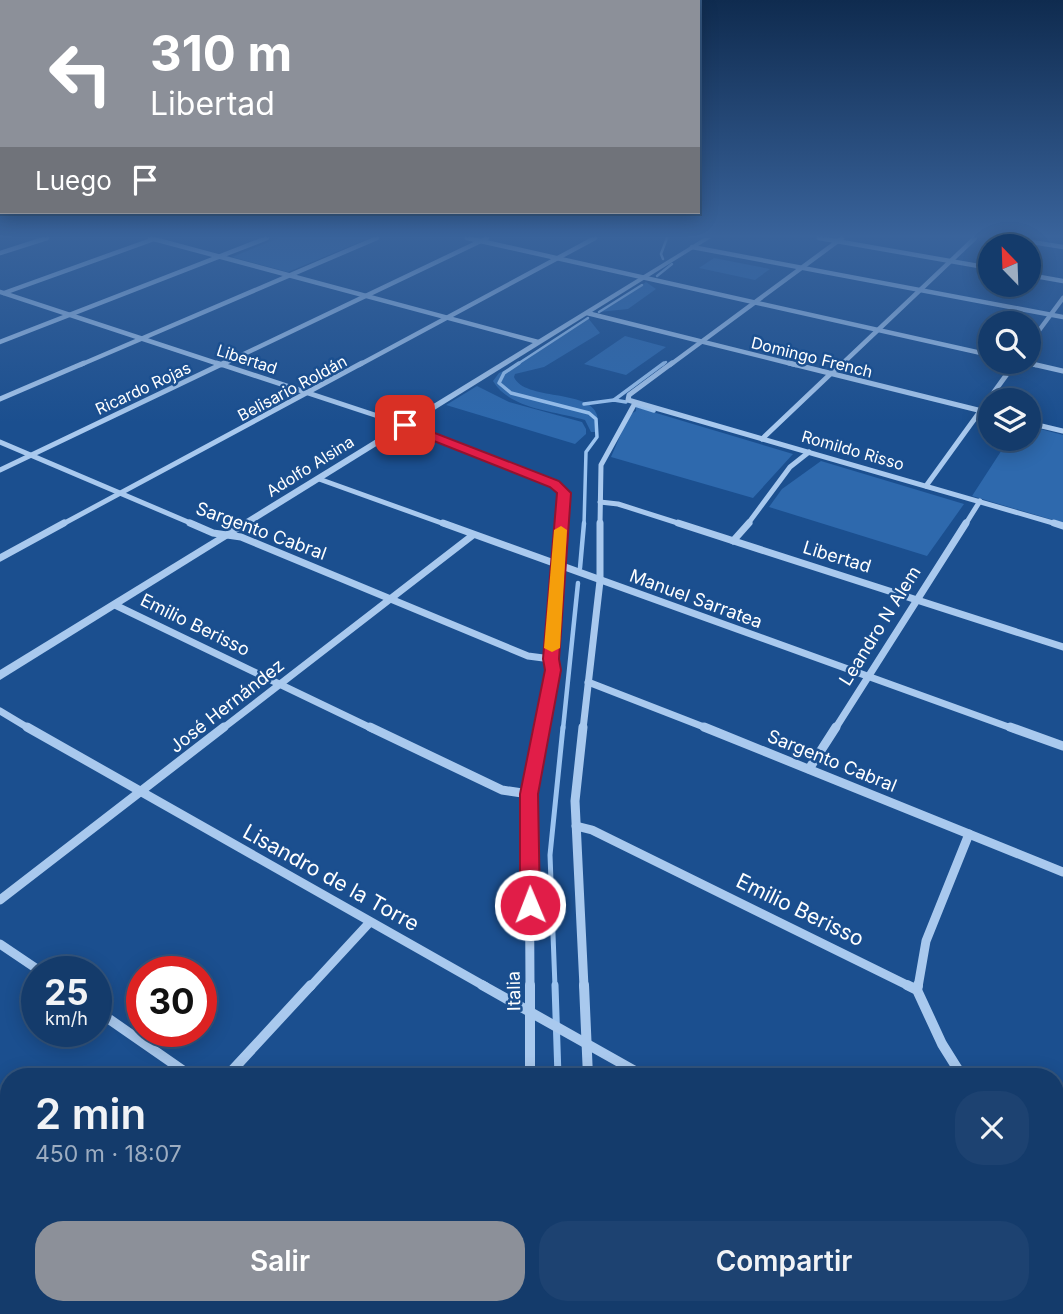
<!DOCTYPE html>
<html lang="es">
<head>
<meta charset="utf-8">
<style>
	body { margin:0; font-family:Inter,sans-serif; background:#1d4271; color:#f1f3f6; height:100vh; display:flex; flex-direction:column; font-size:26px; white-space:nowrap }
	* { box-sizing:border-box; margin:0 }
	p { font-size:23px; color:#9dadc1 }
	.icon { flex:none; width:38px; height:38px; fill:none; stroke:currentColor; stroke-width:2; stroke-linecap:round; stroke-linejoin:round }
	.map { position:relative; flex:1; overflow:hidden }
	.drawer { position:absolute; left:0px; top:1068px; width:1064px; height:247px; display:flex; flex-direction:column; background:#143b6b; border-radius:28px 28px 0 0; box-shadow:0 4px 18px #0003,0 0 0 2px #33557e }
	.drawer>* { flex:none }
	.hud { position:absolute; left:0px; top:0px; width:700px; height:214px; box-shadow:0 4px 18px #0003,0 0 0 2px #33557e; background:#8c9099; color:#fff; overflow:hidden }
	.needle { width:46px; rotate:337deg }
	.buttons { position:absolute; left:978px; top:234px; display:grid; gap:14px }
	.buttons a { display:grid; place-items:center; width:63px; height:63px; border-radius:50%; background:#143b6b; box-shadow:0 4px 18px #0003,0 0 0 2px #33557e; font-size:35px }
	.speed { position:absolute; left:21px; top:956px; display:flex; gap:14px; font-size:35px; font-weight:700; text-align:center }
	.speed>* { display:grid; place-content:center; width:91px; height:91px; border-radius:50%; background:#143b6b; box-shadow:0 4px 18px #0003,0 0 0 2px #33557e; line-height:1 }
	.speed small { font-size:18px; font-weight:400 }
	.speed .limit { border:10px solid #d22; background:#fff; color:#111 }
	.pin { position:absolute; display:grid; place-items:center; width:60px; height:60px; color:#fff; margin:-30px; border-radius:14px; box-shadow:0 4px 10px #0006 }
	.me { position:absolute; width:77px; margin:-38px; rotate:359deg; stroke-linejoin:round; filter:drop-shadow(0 0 5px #0008) }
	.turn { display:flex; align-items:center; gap:24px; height:147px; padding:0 35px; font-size:32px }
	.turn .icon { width:91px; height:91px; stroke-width:2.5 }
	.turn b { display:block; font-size:49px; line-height:60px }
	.then { display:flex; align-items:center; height:66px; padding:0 35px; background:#0003; gap:14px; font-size:26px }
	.round { display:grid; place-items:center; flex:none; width:74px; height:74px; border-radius:28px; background:#1d4271 }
	.overview { display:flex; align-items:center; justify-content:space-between; height:119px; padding:0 35px }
	h1 { font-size:42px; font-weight:600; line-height:52px }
	.button { display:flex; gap:14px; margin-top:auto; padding:14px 35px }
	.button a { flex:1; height:80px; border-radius:28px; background:#8c9099; color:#fff; font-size:28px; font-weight:600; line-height:80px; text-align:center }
	.button a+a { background:#1d4271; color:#f1f3f6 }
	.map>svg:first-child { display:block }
	.green { fill:#2e69ad }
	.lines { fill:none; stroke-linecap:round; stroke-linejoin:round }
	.stream-far4 { stroke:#9cc4f0; stroke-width:2.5 }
	.stream-far3 { stroke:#9cc4f0; stroke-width:3.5 }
	.stream-far2 { stroke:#9cc4f0; stroke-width:4.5 }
	.stream-far1 { stroke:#9cc4f0; stroke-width:5 }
	.stream { stroke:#9cc4f0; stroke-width:7 }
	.minor-far4 { stroke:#a9c9ee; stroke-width:4.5 }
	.minor-far3 { stroke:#a9c9ee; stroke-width:5 }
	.minor-far2 { stroke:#a9c9ee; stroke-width:7 }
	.minor-far1 { stroke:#a9c9ee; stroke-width:9 }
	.minor { stroke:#a9c9ee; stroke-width:10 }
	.tertiary { fill:#a9c9ee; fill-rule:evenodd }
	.route { fill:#e11d48; stroke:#92132f; stroke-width:2 }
	.slow { fill:#f59e0b }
	.labels { text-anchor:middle; stroke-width:5; stroke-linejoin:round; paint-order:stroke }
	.far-street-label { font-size:16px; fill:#fff; stroke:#1b4f8f }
	.street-label { font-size:18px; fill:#fff; stroke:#1b4f8f }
	.near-street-label { font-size:21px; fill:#fff; stroke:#1b4f8f }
</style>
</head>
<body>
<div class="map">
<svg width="1063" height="1314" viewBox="0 0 1063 1314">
	<rect width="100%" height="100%" fill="#1b4f8f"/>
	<g class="green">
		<path d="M279 238H370L288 272 232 257Z"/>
		<path d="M714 258 770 269 755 280 699 268Z"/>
		<path d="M646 282 656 289 628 309 599 312Z"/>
		<path d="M588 318 600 333 544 367 515 374 514 377C524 401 590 389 597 415 598 419 597 428 597 432H591L585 420C557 411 510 410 493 381L499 373 509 369Z"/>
		<path d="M625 336 666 347 626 375 584 364Z"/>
		<path d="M477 386 509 402 582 422 586 429V434L575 444 446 405Z"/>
		<path d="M636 407 793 454 753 498 611 457 629 415 636 411Z"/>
		<path d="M1029 426 1063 435V523L972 496 1009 439H1029Z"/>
		<path d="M821 461 964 504 927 556 769 507 782 489Z"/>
	</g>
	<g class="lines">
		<g class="stream-far4">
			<path d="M663 259 661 254 667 238"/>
			<path d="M657 276 672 264"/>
			<path d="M599 312 642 285"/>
			<path d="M516 365 588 318"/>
			<path d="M662 365 666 362"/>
		</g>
		<g class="stream-far3">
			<path d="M519 363 504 373 499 383 511 393 589 413 596 419 597 437 586 452 584 525"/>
			<path d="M614 400 664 363"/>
			<path d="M584 404 614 400 626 402"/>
			<path d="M635 405 654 411"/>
		</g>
		<g class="stream-far2">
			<path d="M580 568 584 523"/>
			<path d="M563 729 578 583"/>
		</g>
		<path class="stream-far1" d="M555 987 550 855 563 727"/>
		<g class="stream">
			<path d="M555 985 558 1076"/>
			<path d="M550 1314 551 1306"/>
		</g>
		<g class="minor-far4">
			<path d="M150 238 538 342"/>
			<path d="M467 238 990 355"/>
			<path d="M819 238 990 268"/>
			<path d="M1006 238 1063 247"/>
			<path d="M692 247 1063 317"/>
			<path d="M0 253 47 238"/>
			<path d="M1029 275 1063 281"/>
			<path d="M0 292 222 365"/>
			<path d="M4 293 154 239"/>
			<path d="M587 313 796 365"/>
			<path d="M0 342 267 238"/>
			<path d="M1029 344 1063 298"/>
			<path d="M1023 362 1036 365"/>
			<path d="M80 365 377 238"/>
			<path d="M221 365 487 238"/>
			<path d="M359 365 595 238"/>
			<path d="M670 365 842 238"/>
			<path d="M841 365 975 238"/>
			<path d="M1014 365 1016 362"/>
		</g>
		<g class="minor-far3">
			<path d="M217 363 405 425 562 488 561 525"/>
			<path d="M672 363 629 395 628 400 1060 525"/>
			<path d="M789 363 990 413"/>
			<path d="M1028 363 1063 371"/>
			<path d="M0 399 84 363"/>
			<path d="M1029 423 1063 431"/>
			<path d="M762 439 842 363"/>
			<path d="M0 442 195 525"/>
			<path d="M0 470 224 363"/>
			<path d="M319 479 447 525"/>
			<path d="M926 486 1015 363"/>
			<path d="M600 502 618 504 684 525"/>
			<path d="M61 525 362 363"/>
			<path d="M600 525 601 465 635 403"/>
			<path d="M747 525 790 467 809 452"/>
			<path d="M965 525 980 501"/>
		</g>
		<g class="minor-far2">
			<path d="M190 523 213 533 241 537 528 656 551 659"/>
			<path d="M443 523 1014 729"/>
			<path d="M678 523 1063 647"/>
			<path d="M1054 523 1063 526"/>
			<path d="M733 541 749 523"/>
			<path d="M0 558 64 523"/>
			<path d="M115 605 373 729"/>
			<path d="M588 682 709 729"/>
			<path d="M0 711 30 729"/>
			<path d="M222 729 473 535"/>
			<path d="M542 729 553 670 551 659 562 523"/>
			<path d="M583 729 600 581V523"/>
			<path d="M835 729 966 523"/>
		</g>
		<g class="minor-far1">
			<path d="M27 727 486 987"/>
			<path d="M370 727 502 790 529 794"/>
			<path d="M583 727 575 801 584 987"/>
			<path d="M704 727 1063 872"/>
			<path d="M1010 727 1063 746"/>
			<path d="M809 769 836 727"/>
			<path d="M576 826 592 830 911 987"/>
			<path d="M0 900 224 727"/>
			<path d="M0 944 40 971"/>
			<path d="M310 987 370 922"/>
			<path d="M530 987 529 794 542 727"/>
			<path d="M918 987 926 941 969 834"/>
		</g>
		<g class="minor">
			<path d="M482 985 644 1076"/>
			<path d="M530 985V1076"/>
			<path d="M584 985 588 1076"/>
			<path d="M907 985 917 990 942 1044 962 1076"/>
			<path d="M917 990 918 985"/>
			<path d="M96 1010 191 1076"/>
			<path d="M227 1076 311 985"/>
			<path d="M1055 1180 1063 1181"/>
			<path d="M509 1306 521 1314"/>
			<path d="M588 1306V1314"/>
			<path d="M1 1314 12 1306"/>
			<path d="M825 1314 833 1306"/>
		</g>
		<path class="tertiary" d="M704 238H711L0 680V670Z"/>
	</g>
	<linearGradient id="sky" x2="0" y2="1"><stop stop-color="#0f2b4f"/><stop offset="0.56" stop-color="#39639b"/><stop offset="1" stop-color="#39639b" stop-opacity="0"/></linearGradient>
	<rect width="1063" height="422" fill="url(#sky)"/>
	<path class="route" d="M401 423H409L559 481 571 493 559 659 561 670 538 794 540 905 537 910 530 913 523 910 520 905V794L545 670 543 659 557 493 550 487 401 428Z"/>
	<path class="slow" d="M561 526 567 530 560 648 552 652 544 648 554 530Z"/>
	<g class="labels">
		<g class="far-street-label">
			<text transform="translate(812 357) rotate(14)" y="6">Domingo French</text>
			<text transform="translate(247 359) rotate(18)" y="6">Libertad</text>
			<text transform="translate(143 388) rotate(-25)" y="6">Ricardo Rojas</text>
			<text transform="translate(292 388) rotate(-28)" y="6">Belisario Roldán</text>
			<text transform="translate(853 450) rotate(16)" y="6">Romildo Risso</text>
			<text transform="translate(310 466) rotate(-32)" y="6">Adolfo Alsina</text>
		</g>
		<g class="street-label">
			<text transform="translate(261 531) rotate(20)" y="6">Sargento Cabral</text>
			<text transform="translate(837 557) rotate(17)" y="6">Libertad</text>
			<text transform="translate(696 599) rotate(20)" y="6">Manuel Sarratea</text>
			<text transform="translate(195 625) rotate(26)" y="6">Emilio Berisso</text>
			<text transform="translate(880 626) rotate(-58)" y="6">Leandro N Alem</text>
			<text transform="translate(227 706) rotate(-38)" y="6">José Hernández</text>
			<text transform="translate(832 761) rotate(22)" y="6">Sargento Cabral</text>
			<text transform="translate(514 991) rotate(-91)" y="6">Italia</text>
		</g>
		<g class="near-street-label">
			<text transform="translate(331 878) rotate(29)" y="7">Lisandro de la Torre</text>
			<text transform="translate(800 910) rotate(26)" y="7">Emilio Berisso</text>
		</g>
	</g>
</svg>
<div class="buttons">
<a><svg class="needle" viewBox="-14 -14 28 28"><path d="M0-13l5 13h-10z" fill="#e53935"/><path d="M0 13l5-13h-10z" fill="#9dadc1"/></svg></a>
<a><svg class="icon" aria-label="search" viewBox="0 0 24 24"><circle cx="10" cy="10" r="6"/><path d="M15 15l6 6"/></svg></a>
<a><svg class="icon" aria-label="layers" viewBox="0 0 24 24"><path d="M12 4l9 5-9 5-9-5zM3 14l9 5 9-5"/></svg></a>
</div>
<div class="speed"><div>25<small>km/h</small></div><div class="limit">30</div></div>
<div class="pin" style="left:405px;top:425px;background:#d93025"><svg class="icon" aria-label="arrive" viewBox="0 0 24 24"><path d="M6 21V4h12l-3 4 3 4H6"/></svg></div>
<svg class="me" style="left:530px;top:905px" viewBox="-20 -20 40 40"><circle r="17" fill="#e11d48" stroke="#fff" stroke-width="3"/><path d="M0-11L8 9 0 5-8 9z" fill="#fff"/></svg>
<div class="hud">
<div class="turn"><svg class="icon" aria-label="left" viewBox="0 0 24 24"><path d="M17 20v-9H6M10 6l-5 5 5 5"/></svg><div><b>310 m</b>Libertad</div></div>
<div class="then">Luego<svg class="icon" aria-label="arrive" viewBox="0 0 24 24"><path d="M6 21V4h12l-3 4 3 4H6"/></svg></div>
</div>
<section class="drawer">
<div class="overview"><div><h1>2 min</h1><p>450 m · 18:07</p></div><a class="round"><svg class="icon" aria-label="close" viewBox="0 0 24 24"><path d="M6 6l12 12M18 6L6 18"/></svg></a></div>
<div class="button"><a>Salir</a><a>Compartir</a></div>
</section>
</div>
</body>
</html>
